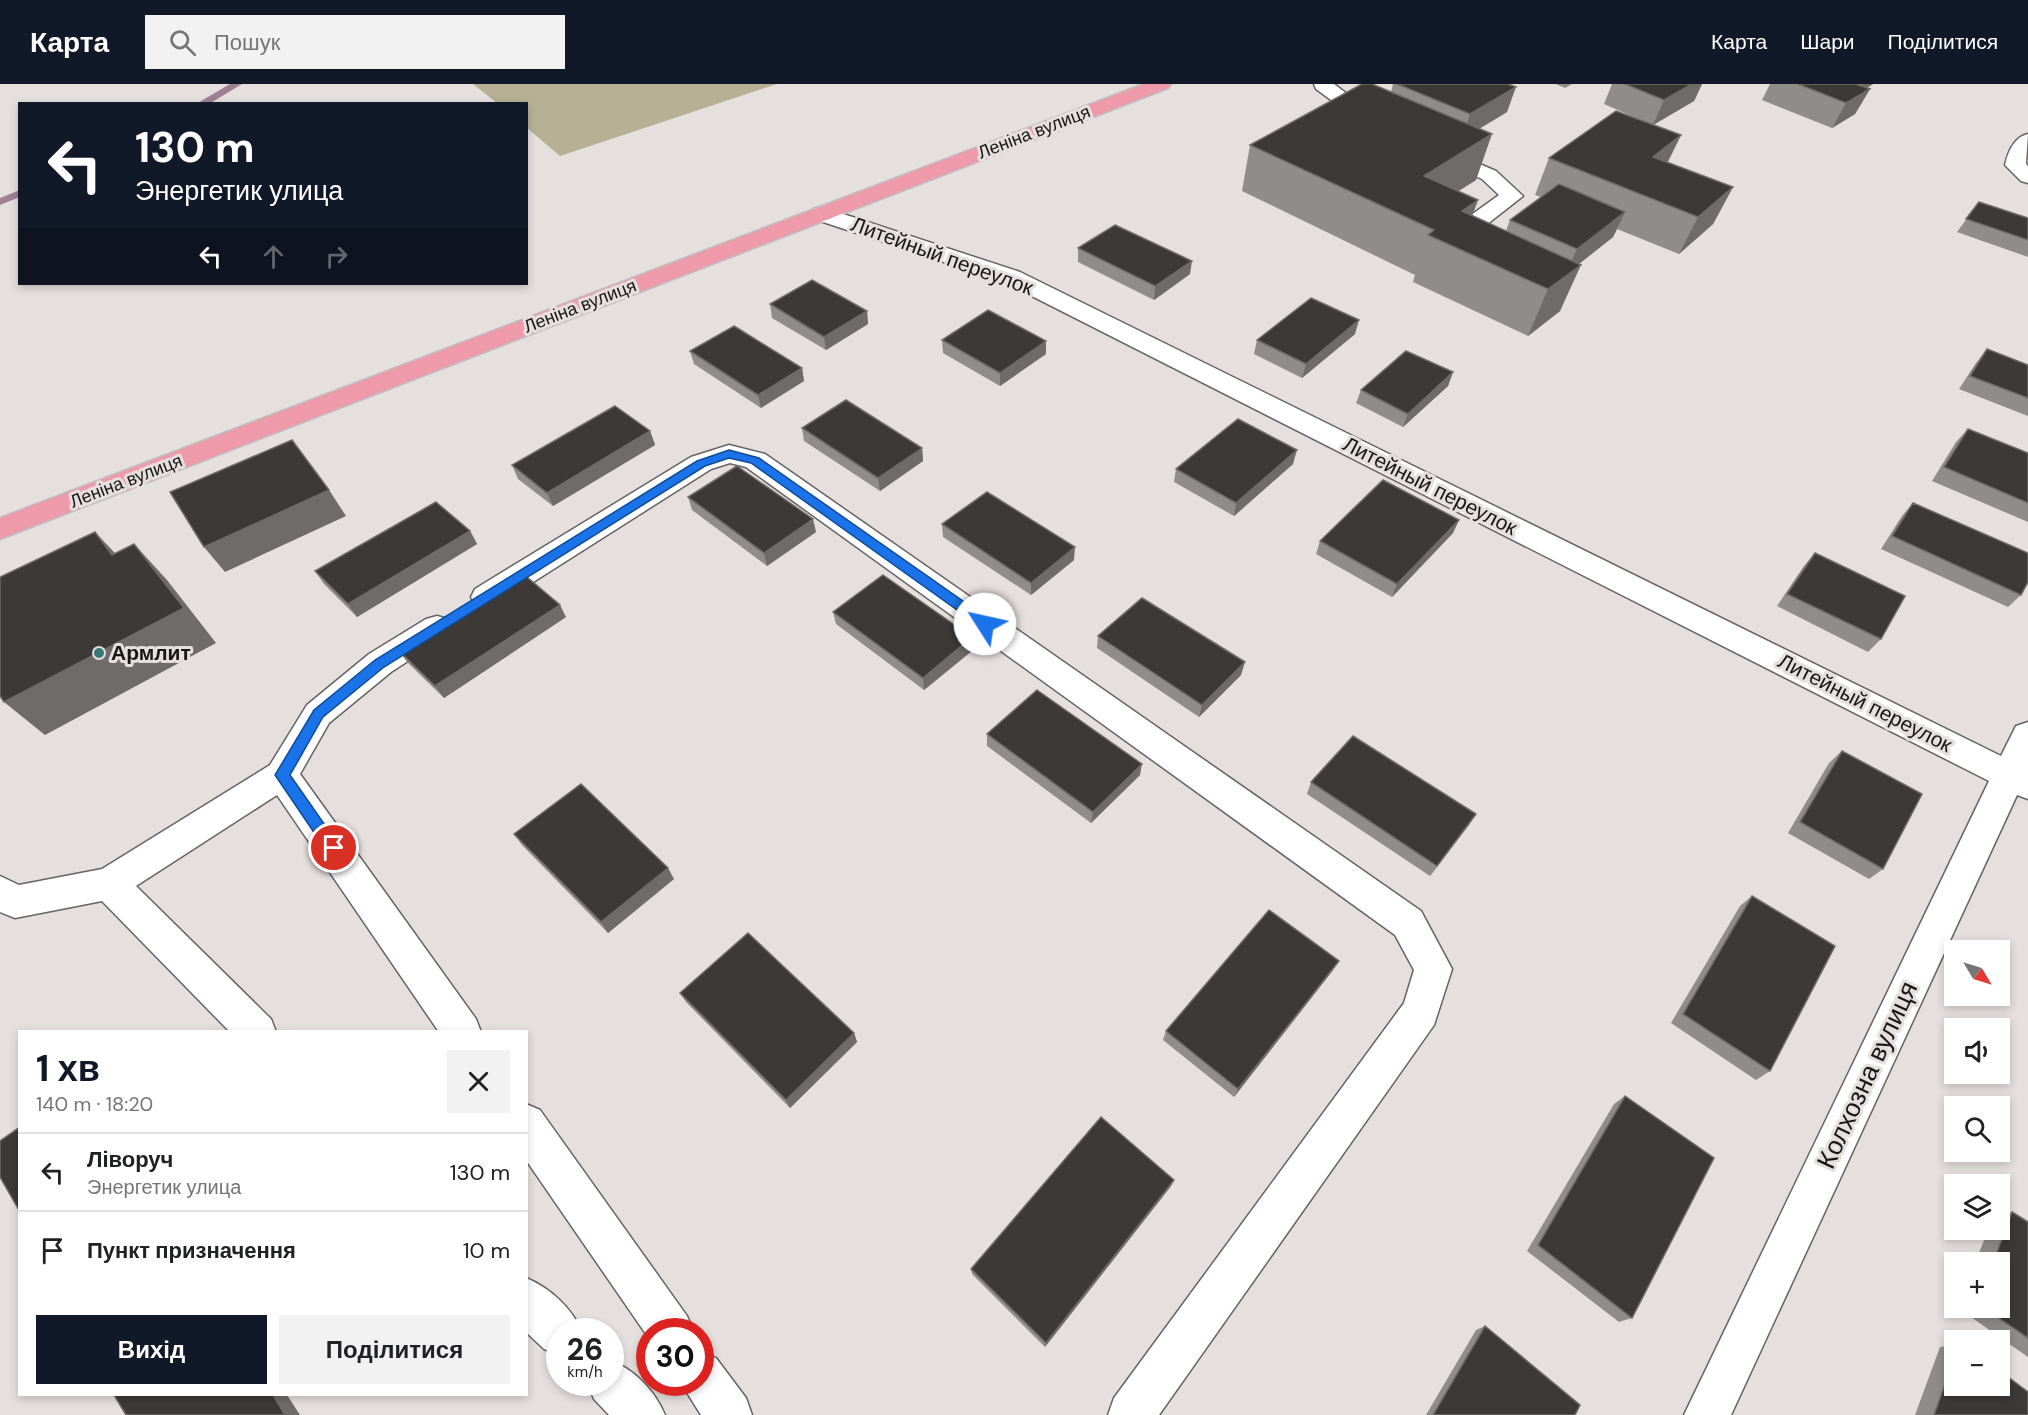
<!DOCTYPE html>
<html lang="uk">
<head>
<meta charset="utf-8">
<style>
	body { margin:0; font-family:"DM Sans",sans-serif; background:#f2f2f2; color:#202124; height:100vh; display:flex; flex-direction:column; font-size:22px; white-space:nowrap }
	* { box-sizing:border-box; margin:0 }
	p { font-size:20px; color:#757577 }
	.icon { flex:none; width:33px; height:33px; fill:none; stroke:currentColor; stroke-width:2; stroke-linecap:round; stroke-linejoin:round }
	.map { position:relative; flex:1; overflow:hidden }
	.details { position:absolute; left:18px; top:946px; width:510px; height:366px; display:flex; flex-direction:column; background:#fff; border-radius:0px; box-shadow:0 3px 9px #0003 }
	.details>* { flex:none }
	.top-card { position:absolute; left:18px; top:18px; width:510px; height:183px; border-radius:0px; box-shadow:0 3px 9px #0003; background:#111827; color:#fff; overflow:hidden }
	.needle { width:39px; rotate:128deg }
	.buttons { position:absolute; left:1944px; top:856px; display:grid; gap:12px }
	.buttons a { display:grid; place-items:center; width:66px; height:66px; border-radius:0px; background:#fff; box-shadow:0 3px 9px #0003; font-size:30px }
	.speed { position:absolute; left:546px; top:1234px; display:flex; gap:12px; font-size:30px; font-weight:700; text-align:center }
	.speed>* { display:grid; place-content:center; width:78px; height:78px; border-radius:50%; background:#fff; box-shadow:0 3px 9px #0003; line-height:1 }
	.speed small { font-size:15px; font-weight:400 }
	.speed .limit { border:9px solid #d22; background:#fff; color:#111 }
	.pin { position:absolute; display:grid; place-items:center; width:51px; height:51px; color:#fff; margin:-26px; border:3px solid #fff; border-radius:50%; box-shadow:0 2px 6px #0007 }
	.me { position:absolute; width:66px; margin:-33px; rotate:305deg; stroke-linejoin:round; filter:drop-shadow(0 0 4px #0008) }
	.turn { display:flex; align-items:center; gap:21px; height:126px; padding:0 18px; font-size:27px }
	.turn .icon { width:78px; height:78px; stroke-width:2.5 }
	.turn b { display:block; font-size:42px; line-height:51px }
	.lanes { display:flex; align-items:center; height:57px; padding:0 18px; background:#0003; justify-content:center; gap:30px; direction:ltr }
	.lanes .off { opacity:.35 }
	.round { display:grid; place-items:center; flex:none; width:63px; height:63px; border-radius:0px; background:#f2f2f2 }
	.head { display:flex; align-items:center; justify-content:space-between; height:102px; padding:0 18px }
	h1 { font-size:36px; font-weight:800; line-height:45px; color:#111827 }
	.button { display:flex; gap:12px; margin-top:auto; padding:12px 18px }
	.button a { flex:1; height:69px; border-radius:0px; background:#111827; color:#fff; font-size:24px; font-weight:800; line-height:69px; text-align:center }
	.button a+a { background:#f2f2f2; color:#202124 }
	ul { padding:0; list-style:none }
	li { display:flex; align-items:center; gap:18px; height:78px; padding:0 18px; border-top:2px solid #e0e0e0 }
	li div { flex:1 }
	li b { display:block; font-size:22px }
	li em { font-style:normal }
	header { display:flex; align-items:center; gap:36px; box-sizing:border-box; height:84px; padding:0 30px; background:#111827; color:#fff }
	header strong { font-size:28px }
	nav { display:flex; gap:33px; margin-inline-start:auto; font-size:21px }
	.search { width:420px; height:54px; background:#f2f2f2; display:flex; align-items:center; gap:15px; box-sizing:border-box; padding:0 21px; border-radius:0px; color:#757577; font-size:22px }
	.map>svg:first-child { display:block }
	.green { fill:#b6b195 }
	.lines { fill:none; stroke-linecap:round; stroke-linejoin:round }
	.stream { fill:#a17f93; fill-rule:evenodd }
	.minor-casing { stroke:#686261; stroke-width:3 }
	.major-casing { stroke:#bfbebe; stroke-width:3 }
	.minor { fill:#fff; fill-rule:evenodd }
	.major { fill:#ee9aab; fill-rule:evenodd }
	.wall { fill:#908c8a }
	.shaded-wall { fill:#6f6b68 }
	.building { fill:#3c3936; stroke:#6f6b68; stroke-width:1.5 }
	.route { fill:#1a73e8; stroke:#114b97; stroke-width:1.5 }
	.poi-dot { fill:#347a72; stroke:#e5dfdd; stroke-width:2 }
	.labels { text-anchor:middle; stroke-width:6; stroke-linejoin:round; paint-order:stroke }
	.far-street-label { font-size:18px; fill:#191716; stroke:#e5dfdd }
	.street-label { font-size:21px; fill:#191716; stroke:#e5dfdd }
	.poi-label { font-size:21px; font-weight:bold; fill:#191716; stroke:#e5dfdd; text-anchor:start }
	.near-street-label { font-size:26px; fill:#191716; stroke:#e5dfdd }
</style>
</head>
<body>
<header>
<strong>Карта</strong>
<div class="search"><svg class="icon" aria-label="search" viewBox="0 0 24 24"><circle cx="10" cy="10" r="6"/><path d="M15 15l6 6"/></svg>Пошук</div>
<nav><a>Карта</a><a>Шари</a><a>Поділитися</a></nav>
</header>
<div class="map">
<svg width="2028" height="1331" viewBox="0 0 2028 1331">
	<rect width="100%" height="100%" fill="#e5dfdd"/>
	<path class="green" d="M473 0H777L560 72 527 44 526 20 497 19Z"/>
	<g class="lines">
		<g class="stream">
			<path d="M230 0H242L209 20H196Z"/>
			<path d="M20 106V113L0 121V114Z"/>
		</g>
		<defs>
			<g id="minor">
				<path d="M1314 0H1334L1385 39 1382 43H1368L1316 5Z"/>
				<path d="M2028 50 2026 80 2028 82V99L2021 97 2005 81C2008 68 2014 53 2028 50Z"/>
				<path d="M1437 62 1496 87 1523 112 1472 152 1464 154 1456 152 1453 147 1456 142 1499 111 1482 95 1430 72 1427 68 1430 64Z"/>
				<path d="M822 123 1020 188 2001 672 2016 642 2028 638V715L2017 711 1731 1331H1684L1989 697 1004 198 814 135 811 130 814 125Z"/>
				<path d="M729 361 765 370 1421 827 1452 885 1434 941 1159 1331H1108L1114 1314 1404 919 1414 886 1395 851 746 383 730 379 711 385 497 521 486 524 475 521 471 513 475 505 691 373Z"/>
				<path d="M437 532 448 535 452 543 448 551 391 588 329 639 300 690 476 935 481 948H439L277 711 136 802 271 935 276 948H230L102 817 15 834 0 828V792L19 801 102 785 270 681 307 621 369 570 426 535Z"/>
				<path d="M526 1020 540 1026 687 1232 694 1248H650V1256L526 1076Z"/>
				<path d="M526 1194C550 1204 572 1224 582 1248H560V1271L544 1265 526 1248Z"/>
				<path d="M700 1267 716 1274 746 1314 752 1331H701L681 1299H700Z"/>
				<path d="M610 1276C635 1286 655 1307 665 1331H609L594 1315 587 1299H610Z"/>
			</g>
			<path id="major" d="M1144 0H1171L1168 4 0 455V434Z"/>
		</defs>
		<use href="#minor" class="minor-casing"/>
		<use href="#major" class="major-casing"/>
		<use href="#minor" class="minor"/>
		<use href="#major" class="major"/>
	</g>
	<g class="wall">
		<path d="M1393 0H1508L1507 28 1479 45 1476 96 1458 107 1478 116 1472 132 1506 147 1510 136 1541 113 1535 111 1549 74 1643 37 1604 20 1612 0H1702L1694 17 1653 41 1681 51 1668 78 1733 103 1713 140 1679 170 1617 145 1613 153 1579 180 1560 227 1528 252 1413 198 1415 191 1242 107 1250 61 1391 8Z"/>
		<path d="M1556 0H1572L1565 4Z"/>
		<path d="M1770 0H1873L1867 4 1870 5 1855 30 1832 44 1762 16Z"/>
		<path d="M1979 118 2028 134V173L1957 148Z"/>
		<path d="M1078 164 1190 190 1154 216 1078 178Z"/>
		<path d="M770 220 867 227 868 240 826 266 772 234Z"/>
		<path d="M1355 250 1302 294 1254 270 1257 256Z"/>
		<path d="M942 256 1046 257V270L1000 302 943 269Z"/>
		<path d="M1987 265 2028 281V332L1959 305 1976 279Z"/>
		<path d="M690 267 802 284 804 297 761 324 694 280Z"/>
		<path d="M1453 288 1448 302 1403 343 1356 319 1361 306Z"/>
		<path d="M802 344 922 364 923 377 880 407 804 357Z"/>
		<path d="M1968 345 2028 369V438L1932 397 1956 358Z"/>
		<path d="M650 347 655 361 553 422 518 395 512 381Z"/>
		<path d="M1293 380 1234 432 1174 398 1176 385Z"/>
		<path d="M688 413 816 448 767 482 692 426Z"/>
		<path d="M1913 419 2021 511 2008 523 1881 465 1902 432Z"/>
		<path d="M1459 436 1453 449 1392 513 1316 470 1320 457Z"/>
		<path d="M942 440 1074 476 1031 511 943 453Z"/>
		<path d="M470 447 477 460 357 533 324 500 315 487Z"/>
		<path d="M1815 469 1881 555 1868 568 1777 522 1804 482Z"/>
		<path d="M833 528 973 566 924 606 836 540Z"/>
		<path d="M566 533 444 614 407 578 398 566Z"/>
		<path d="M1098 552 1241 591 1199 633 1097 564Z"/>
		<path d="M987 650 1140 691 1091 739 987 662Z"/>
		<path d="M1842 667 1883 785 1869 795 1788 749 1829 679Z"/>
		<path d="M1311 698 1476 730 1430 792 1307 710Z"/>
		<path d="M514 750 674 795 608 849 522 761Z"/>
		<path d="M1752 812 1770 987 1756 996 1671 939 1740 822Z"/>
		<path d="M1333 886 1234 1013 1163 956 1166 947Z"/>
		<path d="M680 909 854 949 857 958 790 1024 686 918Z"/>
		<path d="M1625 1012 1632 1234 1619 1238 1527 1167 1614 1020Z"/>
		<path d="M1171 1102 1045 1263 972 1190 971 1185Z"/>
		<path d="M2012 1128 2028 1138V1273L1958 1224H2000V1179H1975L1988 1146H2000V1131Z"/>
		<path d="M1485 1242 1575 1331H1426L1476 1246Z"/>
		<path d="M1954 1261V1302L2028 1331H1915L1940 1263Z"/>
	</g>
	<g class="shaded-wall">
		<path d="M1692 0H1702L1694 17 1653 41 1664 16Z"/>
		<path d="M1862 0H1873L1856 10Z"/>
		<path d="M1516 3 1507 28 1462 55 1470 30Z"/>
		<path d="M1870 5 1855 30 1832 44 1846 19Z"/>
		<path d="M1492 50 1476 96 1413 136 1424 92Z"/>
		<path d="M1681 51 1663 87 1636 109 1653 73Z"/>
		<path d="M1733 103 1713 140 1679 170 1698 133Z"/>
		<path d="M1478 116 1461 162 1462 127Z"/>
		<path d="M1625 128 1613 153 1565 191 1577 165Z"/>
		<path d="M1192 177 1190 190 1154 216 1155 202Z"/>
		<path d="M1581 181 1560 227 1528 252 1548 205Z"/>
		<path d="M867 227 868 240 826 266 824 253Z"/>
		<path d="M1359 236 1355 250 1302 294 1306 280Z"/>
		<path d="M1046 257V270L1000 302V289Z"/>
		<path d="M802 284 804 297 761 324 758 311Z"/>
		<path d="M1453 288 1448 302 1403 343 1408 330Z"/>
		<path d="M650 347 655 361 553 422 547 409Z"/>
		<path d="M922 364 923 377 880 407 878 394Z"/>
		<path d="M1297 366 1293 380 1234 432 1236 419Z"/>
		<path d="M329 406 346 432 225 488 204 463Z"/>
		<path d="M813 435 816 448 767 482 764 469Z"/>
		<path d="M1459 436 1453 449 1392 513 1397 500Z"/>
		<path d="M470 447 477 460 357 533 348 520Z"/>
		<path d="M95 448 129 484 112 471Z"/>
		<path d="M134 460 167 496 216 559 45 651 4 618Z"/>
		<path d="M1075 463 1074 476 1031 511V499Z"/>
		<path d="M560 521 566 533 444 614 435 602Z"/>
		<path d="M972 553 973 566 924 606 923 594Z"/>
		<path d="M1245 578 1241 591 1199 633 1202 621Z"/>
		<path d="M1142 680 1140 691 1091 739 1093 728Z"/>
		<path d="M1476 730 1469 741 1430 792 1437 782Z"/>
		<path d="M668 784 674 795 608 849 601 838Z"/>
		<path d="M1339 877 1333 886 1234 1013 1238 1005Z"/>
		<path d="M854 949 857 958 790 1024 786 1016Z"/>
		<path d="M1174 1096 1171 1102 1045 1263 1046 1259Z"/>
		<path d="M273 1311H287L300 1331H285Z"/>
	</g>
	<g class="building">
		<path d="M1362 0H1372L1492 50 1424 92 1478 116 1462 127 1581 181 1548 205 1428 151 1434 146 1250 61Z"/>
		<path d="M1397 0H1508L1516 3 1470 30Z"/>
		<path d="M1625 0H1692L1664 16Z"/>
		<path d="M1798 0H1856L1870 5 1846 19Z"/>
		<path d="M1616 27 1681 51 1653 73 1733 103 1698 133 1549 74Z"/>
		<path d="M1559 100 1625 128 1577 165 1510 136Z"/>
		<path d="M1979 118 2028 134V156L1966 135Z"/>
		<path d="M1115 141 1192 177 1155 202 1078 164Z"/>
		<path d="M812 196 867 227 824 253 770 220Z"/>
		<path d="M1311 214 1359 236 1306 280 1257 256Z"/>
		<path d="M988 226 1046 257 1000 289 942 256Z"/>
		<path d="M734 242 802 284 758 311 690 267Z"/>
		<path d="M1987 265 2028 281V314L1970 292Z"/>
		<path d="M1406 267 1453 288 1408 330 1361 306Z"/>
		<path d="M846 316 922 364 878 394 802 344Z"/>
		<path d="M615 322 650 347 547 409 512 381Z"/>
		<path d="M1238 335 1297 366 1236 419 1176 385Z"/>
		<path d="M1968 345 2028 369V419L1944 383Z"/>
		<path d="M292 356 329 406 204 463 170 408Z"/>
		<path d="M737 382 813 435 764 469 688 413Z"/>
		<path d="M1383 396 1459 436 1397 500 1320 457Z"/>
		<path d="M987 408 1075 463 1031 499 942 440Z"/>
		<path d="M436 418 470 447 348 520 315 487Z"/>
		<path d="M1913 419 2028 469V498L2021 511 1892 452Z"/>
		<path d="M95 448 112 471 134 460 184 524 4 618 0 612V493Z"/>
		<path d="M1815 469 1905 512 1881 555 1787 510Z"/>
		<path d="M521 488 560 521 435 602 398 566Z"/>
		<path d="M883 491 972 553 923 594 833 528Z"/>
		<path d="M1142 514 1245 578 1202 621 1098 552Z"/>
		<path d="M1037 606 1142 680 1093 728 987 650Z"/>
		<path d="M1353 652 1476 730 1437 782 1311 698Z"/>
		<path d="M1842 667 1922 710 1883 785 1800 738Z"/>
		<path d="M581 700 668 784 601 838 514 750Z"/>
		<path d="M1752 812 1835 862 1770 987 1683 930Z"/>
		<path d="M1269 826 1339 877 1238 1005 1166 947Z"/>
		<path d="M748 849 854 949 786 1016 680 909Z"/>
		<path d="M1625 1012 1714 1074 1632 1234 1538 1161Z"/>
		<path d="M1101 1033 1174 1096 1046 1259 971 1185Z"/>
		<path d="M20 1043V1128L0 1093V1057Z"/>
		<path d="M2012 1128 2028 1138V1254L1984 1224H2000V1179H1993Z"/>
		<path d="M1485 1242 1580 1321 1575 1331H1433Z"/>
		<path d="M1954 1275V1302H2000V1287L2028 1308V1331H1934Z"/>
		<path d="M114 1311H273L285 1331H126Z"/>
	</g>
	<path class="route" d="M729 366 759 374 990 536 992 540 990 543H981L751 379 729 374 705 382 384 583 323 633 290 691 341 764 339 769 334 771 328 769 275 691 314 626 375 576 697 377Z"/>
	<circle class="poi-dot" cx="99" cy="569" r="6"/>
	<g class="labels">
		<g class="far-street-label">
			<text transform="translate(1034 48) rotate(-21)" y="6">Леніна вулиця</text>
			<text transform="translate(580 222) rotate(-21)" y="6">Леніна вулиця</text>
			<text transform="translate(126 397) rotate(-21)" y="6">Леніна вулиця</text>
		</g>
		<g class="street-label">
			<text transform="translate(942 172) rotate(20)" y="7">Литейный переулок</text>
			<text transform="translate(1430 402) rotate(27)" y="7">Литейный переулок</text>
			<text transform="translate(1865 619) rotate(27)" y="7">Литейный переулок</text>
		</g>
		<g class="poi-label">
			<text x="111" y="576">Армлит</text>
		</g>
		<g class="near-street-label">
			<text transform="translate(1867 991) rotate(-65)" y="9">Колхозна вулиця</text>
		</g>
	</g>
</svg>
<div class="buttons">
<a><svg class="needle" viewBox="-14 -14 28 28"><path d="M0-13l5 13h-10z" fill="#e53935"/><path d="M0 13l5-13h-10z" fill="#757577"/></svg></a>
<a><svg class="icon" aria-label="sound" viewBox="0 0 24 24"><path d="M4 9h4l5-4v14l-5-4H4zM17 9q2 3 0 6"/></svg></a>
<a><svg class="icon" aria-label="search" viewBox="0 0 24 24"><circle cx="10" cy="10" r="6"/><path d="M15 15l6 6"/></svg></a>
<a><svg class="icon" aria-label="layers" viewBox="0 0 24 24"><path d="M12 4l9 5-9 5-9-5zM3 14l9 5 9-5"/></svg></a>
<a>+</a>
<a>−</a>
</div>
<div class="speed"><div>26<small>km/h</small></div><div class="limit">30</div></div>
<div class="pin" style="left:334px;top:764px;background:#d93025"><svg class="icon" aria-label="arrive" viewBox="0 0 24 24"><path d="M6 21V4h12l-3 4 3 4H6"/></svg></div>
<svg class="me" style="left:985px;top:540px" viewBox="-20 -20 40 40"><circle r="19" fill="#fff"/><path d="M0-13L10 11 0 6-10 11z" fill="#1a73e8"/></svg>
<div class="top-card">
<div class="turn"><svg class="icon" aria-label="left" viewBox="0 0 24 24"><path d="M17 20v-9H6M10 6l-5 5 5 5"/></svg><div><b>130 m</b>Энергетик улица</div></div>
<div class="lanes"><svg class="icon" aria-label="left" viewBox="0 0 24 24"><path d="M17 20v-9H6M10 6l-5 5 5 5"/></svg><svg class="icon off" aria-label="ahead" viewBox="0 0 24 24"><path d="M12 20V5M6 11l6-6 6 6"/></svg><svg class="icon off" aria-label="right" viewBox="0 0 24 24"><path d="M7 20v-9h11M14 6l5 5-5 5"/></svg></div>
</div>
<section class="details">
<div class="head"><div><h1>1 хв</h1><p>140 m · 18:20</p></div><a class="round"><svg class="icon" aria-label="close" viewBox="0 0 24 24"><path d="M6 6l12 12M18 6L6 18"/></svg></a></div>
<ul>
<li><svg class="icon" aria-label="left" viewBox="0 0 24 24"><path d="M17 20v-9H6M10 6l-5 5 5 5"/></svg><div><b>Ліворуч</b><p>Энергетик улица</p></div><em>130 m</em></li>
<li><svg class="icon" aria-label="arrive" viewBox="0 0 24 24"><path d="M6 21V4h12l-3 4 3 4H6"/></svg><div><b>Пункт призначення</b></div><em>10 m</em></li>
</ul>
<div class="button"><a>Вихід</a><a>Поділитися</a></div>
</section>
</div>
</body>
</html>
